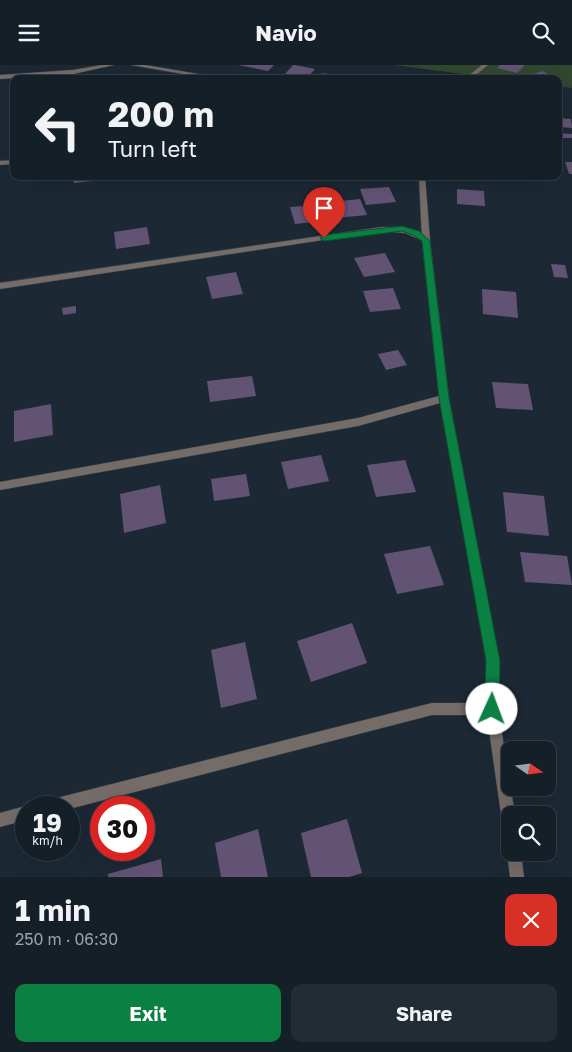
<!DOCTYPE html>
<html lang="en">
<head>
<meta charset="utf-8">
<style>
	body { margin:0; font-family:"Golos Text",sans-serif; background:#222c34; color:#f1f3f6; height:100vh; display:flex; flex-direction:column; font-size:19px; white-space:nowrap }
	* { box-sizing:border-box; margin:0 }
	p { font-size:16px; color:#9da2a8 }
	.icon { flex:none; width:28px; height:28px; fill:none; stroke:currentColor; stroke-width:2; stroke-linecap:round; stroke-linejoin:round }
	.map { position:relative; height:812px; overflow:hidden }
	.panel { display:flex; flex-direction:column; background:#151f28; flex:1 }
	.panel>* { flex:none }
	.hud { position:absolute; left:10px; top:10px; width:552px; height:105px; border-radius:10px; box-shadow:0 5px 20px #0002,0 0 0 1px #343d45; background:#151f28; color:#f1f3f6; overflow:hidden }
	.needle { width:32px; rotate:104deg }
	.fabs { position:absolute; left:501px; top:676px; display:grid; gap:10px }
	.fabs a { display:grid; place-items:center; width:55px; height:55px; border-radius:10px; background:#151f28; box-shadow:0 5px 20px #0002,0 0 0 1px #343d45; font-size:25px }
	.speed { position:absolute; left:15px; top:731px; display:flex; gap:10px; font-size:25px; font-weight:700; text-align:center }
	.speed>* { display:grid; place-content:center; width:65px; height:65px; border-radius:50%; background:#151f28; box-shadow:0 5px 20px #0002,0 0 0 1px #343d45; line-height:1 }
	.speed small { font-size:12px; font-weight:400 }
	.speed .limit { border:8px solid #d22; background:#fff; color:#111 }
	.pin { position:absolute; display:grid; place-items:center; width:42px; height:42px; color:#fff; margin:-51px -21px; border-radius:50% 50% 50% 0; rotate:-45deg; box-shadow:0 0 5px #0007 }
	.pin .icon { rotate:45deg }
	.me { position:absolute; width:55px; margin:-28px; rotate:2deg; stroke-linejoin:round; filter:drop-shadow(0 0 4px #0008) }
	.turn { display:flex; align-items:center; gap:18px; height:105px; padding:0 15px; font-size:22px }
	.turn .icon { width:65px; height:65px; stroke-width:2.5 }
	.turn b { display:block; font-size:35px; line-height:42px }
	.round { display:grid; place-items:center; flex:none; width:52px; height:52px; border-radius:10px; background:#222c34 }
	.head { display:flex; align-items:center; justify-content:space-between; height:85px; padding:0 15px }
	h1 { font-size:30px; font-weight:700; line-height:38px }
	.button { display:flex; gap:10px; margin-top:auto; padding:10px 15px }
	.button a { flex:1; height:58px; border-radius:10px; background:#0b8043; color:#fff; font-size:20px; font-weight:700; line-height:58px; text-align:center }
	.button a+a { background:#222c34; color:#f1f3f6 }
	header { display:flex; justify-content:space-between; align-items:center; height:65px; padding:0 15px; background:#151f28; font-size:22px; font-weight:700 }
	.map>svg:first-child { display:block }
	.green { fill:#31482f }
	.building { fill:#625374 }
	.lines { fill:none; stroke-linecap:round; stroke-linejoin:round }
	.lane-casing { stroke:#37444f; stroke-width:1 }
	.street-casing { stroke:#37444f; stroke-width:1 }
	.lane { fill:#756c68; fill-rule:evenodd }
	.street { fill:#756c68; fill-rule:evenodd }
	.route { fill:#0b8043; stroke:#07532c }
</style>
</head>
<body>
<header><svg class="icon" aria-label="menu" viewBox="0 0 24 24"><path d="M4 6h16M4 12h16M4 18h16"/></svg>Navio<svg class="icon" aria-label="search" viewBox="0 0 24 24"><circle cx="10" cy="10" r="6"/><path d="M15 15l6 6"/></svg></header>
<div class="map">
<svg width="572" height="812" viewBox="0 0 572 812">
	<rect width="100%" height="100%" fill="#1c2935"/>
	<path class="green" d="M394 0H572V23L559 21V14H501Z"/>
	<g class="building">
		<path d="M238 0H274L268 6Z"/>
		<path d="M293 0H295L315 4 307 13 285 9Z"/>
		<path d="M500 0H525L517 8 497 3Z"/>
		<path d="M542 6 558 14 525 12Z"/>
		<path d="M322 8 342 11 340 14H318Z"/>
		<path d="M559 53 571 54 572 63 559 62Z"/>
		<path d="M559 68 572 69V73H559Z"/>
		<path d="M565 97H572V109H569Z"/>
		<path d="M73 111H100L101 115 74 118Z"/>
		<path d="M389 122 396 137 366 140 360 124Z"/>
		<path d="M457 124 484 126 485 141 457 139Z"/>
		<path d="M360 134 367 150 336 153 331 137Z"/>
		<path d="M320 140 325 156 295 159 290 142Z"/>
		<path d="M147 162 150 179 116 184 114 167Z"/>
		<path d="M385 188 395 207 364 212 354 193Z"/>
		<path d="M551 199 565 200 568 213 554 212Z"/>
		<path d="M236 207 243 229 212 234 206 212Z"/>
		<path d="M393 223 401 244 370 247 363 226Z"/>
		<path d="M482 224 516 227 518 253 483 249Z"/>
		<path d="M76 241V248L63 250 62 243Z"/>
		<path d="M398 285 407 300 386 305 378 289Z"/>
		<path d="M252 311 256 331 210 337 207 316Z"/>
		<path d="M492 317 528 319 533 345 496 343Z"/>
		<path d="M51 339 53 370 14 377V346Z"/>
		<path d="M321 390 329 416 288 424 281 397Z"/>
		<path d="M405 395 416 427 376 432 367 400Z"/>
		<path d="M246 409 250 431 214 436 211 414Z"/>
		<path d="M160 420 166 458 124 468 120 429Z"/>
		<path d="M503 427 544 431 549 471 507 467Z"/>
		<path d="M430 481 444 520 397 529 384 489Z"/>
		<path d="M520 487 567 491 572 520 525 517Z"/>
		<path d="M352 558 367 598 311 617 297 576Z"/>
		<path d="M245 577 257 634 221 643 211 585Z"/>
		<path d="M347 754 362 808 349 812H311L301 768Z"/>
		<path d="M258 764 268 812H221L215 778Z"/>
		<path d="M161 794 163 812H108V809Z"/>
	</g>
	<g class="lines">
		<defs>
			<g id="lane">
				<path d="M102 0H114L73 9 0 14V10L73 5Z"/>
				<path d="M131 0H145L228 14H213Z"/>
				<path d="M14 95V99L0 100V96Z"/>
				<path d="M382 162C399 162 417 163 430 175L426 177 405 168 382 166 0 224V218Z"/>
				<path d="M432 638H492L496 640 498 644 496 648 492 650H432L69 744V742H42L44 737 49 735Z"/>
				<path d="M26 741 29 742H26V755L0 762V748Z"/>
			</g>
			<g id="street">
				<path d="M482 0H488L471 14H464Z"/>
				<path d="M419 111H425L430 175 449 333 499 596 498 644 515 750H510V770L505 768 503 763 486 644 487 596 440 338 358 361 0 425V417L358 353 439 331 422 175Z"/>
				<path d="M510 782V788H521L524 812H510L507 788Z"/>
			</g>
		</defs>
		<use href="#lane" class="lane-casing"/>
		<use href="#street" class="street-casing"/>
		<use href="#lane" class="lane"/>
		<use href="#street" class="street"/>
	</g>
	<path class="route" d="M402 161 419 166 430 176 449 333 500 596 499 644 497 649 492 651 487 649 484 644 486 596 439 333 422 176 413 170 402 166 324 176 320 173 324 170Z"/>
</svg>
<div class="fabs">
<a><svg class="needle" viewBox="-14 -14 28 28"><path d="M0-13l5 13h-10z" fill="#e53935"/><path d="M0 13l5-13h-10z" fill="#9da2a8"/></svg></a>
<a><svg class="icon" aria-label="search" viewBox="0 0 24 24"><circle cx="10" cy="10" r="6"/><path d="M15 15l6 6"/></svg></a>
</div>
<div class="speed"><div>19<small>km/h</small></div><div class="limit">30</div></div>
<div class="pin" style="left:324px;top:173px;background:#d93025"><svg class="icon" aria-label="arrive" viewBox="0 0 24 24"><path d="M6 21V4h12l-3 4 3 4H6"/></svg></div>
<svg class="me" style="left:492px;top:644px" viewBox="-20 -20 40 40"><circle r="19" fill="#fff"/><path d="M0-13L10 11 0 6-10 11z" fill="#0b8043"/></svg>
<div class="hud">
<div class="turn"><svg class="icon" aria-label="left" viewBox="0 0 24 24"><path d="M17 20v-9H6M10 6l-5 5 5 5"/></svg><div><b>200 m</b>Turn left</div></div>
</div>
</div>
<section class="panel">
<div class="head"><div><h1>1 min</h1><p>250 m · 06:30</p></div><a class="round" style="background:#d93025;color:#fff"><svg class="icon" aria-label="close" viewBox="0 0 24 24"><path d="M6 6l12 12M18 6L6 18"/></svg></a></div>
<div class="button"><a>Exit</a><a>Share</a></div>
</section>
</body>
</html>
